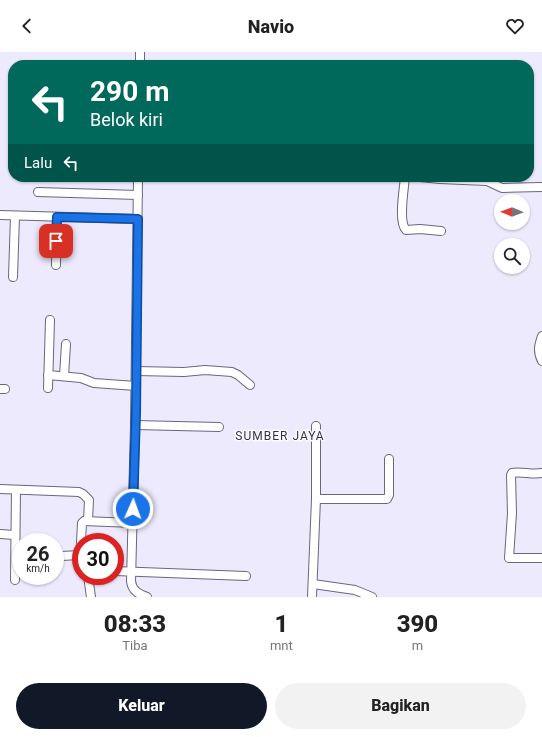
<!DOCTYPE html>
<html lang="id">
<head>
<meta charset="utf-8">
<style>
	body { margin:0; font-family:Roboto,sans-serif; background:#f2f2f2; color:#222; height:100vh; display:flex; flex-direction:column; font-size:15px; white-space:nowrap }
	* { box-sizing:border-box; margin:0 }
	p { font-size:13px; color:#767676 }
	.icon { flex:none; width:22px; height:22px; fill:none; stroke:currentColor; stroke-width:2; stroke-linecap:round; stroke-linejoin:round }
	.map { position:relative; height:545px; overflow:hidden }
	.drawer { display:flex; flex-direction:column; background:#fff; flex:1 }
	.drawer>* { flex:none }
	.banner { position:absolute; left:8px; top:8px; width:526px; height:122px; border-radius:16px; box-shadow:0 1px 3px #0004; background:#00695c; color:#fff; overflow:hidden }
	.needle { width:26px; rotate:271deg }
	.fabs { position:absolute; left:494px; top:142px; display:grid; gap:8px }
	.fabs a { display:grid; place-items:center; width:36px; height:36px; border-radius:50%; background:#fff; box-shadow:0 1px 3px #0004; font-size:20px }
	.speed { position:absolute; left:12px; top:481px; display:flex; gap:8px; font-size:20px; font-weight:700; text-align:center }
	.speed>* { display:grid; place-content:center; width:52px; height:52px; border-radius:50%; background:#fff; box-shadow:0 1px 3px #0004; line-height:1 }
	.speed small { font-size:10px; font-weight:400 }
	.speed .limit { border:6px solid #d22; background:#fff; color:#111 }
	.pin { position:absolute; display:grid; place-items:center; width:34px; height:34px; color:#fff; margin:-17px; border-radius:8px; box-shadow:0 2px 6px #0006 }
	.me { position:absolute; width:44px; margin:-22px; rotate:2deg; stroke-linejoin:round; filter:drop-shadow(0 0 3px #0008) }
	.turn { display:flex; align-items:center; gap:14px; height:84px; padding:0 16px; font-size:18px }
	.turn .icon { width:52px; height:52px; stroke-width:2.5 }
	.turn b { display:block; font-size:28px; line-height:34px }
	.then { display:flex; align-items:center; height:38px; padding:0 16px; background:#0003; gap:8px; font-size:15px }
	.eta { display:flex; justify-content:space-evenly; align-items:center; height:68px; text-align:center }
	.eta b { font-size:24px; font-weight:800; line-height:28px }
	.cta { display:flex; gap:8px; margin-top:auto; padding:8px 16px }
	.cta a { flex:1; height:46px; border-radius:24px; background:#111827; color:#fff; font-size:16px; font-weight:800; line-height:46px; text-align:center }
	.cta a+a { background:#f2f2f2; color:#222 }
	header { display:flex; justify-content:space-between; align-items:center; height:52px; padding:0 16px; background:#fff; font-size:18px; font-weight:800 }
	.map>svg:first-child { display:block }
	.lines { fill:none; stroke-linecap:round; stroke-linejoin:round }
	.minor-casing { stroke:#6a667b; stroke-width:10 }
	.minor { stroke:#fff; stroke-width:8 }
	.route-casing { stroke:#114b97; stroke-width:10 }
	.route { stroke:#1a73e8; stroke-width:7 }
	.labels { text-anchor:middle; stroke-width:3; stroke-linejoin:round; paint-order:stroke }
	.neighbourhood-label { font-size:12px; letter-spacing:1px; fill:#363245; stroke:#fbfaff }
</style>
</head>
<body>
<header><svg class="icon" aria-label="back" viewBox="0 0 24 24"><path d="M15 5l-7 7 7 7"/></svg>Navio<svg class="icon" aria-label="heart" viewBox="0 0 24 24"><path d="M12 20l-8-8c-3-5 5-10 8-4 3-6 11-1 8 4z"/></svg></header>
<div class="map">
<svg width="542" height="545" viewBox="0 0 542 545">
	<rect width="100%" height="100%" fill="#eeeafe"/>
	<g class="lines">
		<defs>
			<g id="minor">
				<path d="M140 13V0"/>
				<path d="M138 125 135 373 131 529C132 539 139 542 147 545"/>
				<path d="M405 125C404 137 398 170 406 178L420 177 441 179"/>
				<path d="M420 125 440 127 487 129 502 136 542 135"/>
				<path d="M38 140 138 143"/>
				<path d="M0 163 138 167"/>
				<path d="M56 213 57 165"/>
				<path d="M13 225 15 164"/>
				<path d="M542 284C539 293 537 299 542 309"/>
				<path d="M136 319 184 320 205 318 232 320 238 323 250 333"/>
				<path d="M48 323 81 326 94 331 136 334"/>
				<path d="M64 324 66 292"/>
				<path d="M48 336 50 268"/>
				<path d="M0 337H5"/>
				<path d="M135 373 219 375"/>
				<path d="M542 421C532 423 521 419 512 421L511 423 512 461 509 506H542"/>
				<path d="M0 437 79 440 83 442 89 448 88 469"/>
				<path d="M316 447H387L389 443V407"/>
				<path d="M0 482 15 483"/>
				<path d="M81 490 82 471 84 469 133 471"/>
				<path d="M61 504 81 503"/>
				<path d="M115 519 246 524"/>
				<path d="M88 524 91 545"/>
				<path d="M15 528 16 438"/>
				<path d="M313 532 355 538 372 545"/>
				<path d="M312 545 316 447V374"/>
			</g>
		</defs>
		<use href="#minor" class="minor-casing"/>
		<use href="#minor" class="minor"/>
	</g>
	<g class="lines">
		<defs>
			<path id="route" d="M56 189 57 165 138 167 136 360 133 457"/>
		</defs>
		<use href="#route" class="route-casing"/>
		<use href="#route" class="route"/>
	</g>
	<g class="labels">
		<g class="neighbourhood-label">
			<text x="280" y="388">SUMBER JAYA</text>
		</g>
	</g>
</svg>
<div class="fabs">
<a><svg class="needle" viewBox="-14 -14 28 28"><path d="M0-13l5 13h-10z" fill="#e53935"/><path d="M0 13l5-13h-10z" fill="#767676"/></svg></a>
<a><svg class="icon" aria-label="search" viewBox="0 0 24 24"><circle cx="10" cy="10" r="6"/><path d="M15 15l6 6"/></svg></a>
</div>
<div class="speed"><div>26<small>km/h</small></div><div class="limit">30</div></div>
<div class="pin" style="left:56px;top:189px;background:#d93025"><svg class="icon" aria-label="arrive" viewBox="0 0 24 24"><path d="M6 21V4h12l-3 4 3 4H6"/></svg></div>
<svg class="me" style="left:133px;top:457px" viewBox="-20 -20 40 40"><circle r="17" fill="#1a73e8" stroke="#fff" stroke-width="3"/><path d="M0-11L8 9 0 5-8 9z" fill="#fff"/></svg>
<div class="banner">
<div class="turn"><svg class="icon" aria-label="left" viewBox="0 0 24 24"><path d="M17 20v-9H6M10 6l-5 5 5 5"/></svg><div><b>290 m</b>Belok kiri</div></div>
<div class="then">Lalu<svg class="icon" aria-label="left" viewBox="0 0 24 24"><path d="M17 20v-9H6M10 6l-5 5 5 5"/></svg></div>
</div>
</div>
<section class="drawer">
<div class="eta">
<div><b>08:33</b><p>Tiba</p></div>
<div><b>1</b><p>mnt</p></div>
<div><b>390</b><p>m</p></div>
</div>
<div class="cta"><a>Keluar</a><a>Bagikan</a></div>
</section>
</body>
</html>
